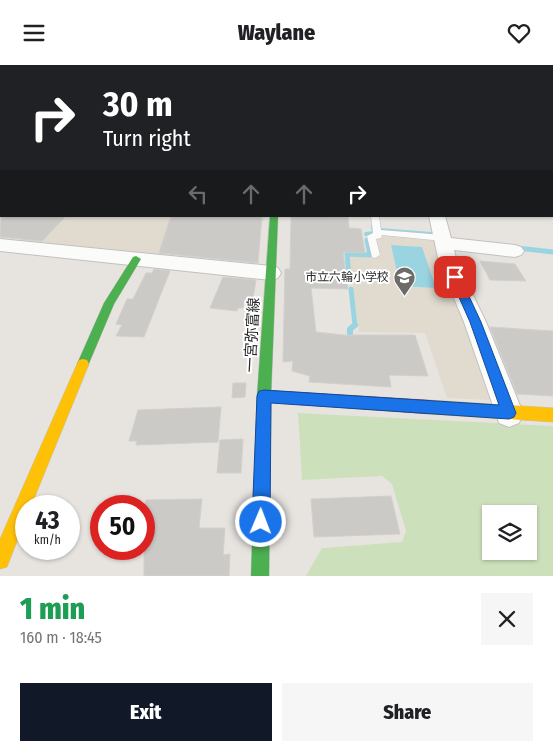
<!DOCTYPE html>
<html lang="en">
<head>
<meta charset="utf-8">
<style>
	body { margin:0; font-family:"Fira Sans Condensed","Noto Sans JP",sans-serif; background:#f6f6f6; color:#202124; height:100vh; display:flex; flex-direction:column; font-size:19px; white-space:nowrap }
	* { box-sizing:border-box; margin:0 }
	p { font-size:16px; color:#757577 }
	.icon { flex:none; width:28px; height:28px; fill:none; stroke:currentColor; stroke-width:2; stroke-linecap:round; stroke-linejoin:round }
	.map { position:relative; height:511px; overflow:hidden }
	.sheet { display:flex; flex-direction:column; background:#fff; flex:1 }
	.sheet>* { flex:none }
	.hud { position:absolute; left:0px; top:0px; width:554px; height:152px; box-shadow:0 1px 4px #0004; background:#202124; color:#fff; overflow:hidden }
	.controls { position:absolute; left:482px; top:440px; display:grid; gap:10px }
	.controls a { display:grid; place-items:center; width:55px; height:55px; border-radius:0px; background:#fff; box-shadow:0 1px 4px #0004; font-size:25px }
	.speed { position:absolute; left:15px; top:430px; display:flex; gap:10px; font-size:25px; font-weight:700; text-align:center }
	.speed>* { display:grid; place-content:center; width:65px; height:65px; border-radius:50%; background:#fff; box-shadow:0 1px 4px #0004; line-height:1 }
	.speed small { font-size:12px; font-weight:400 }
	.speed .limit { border:8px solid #d22; background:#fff; color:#111 }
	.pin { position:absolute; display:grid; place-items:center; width:42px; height:42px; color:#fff; margin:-21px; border-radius:10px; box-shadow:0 2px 8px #0006 }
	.me { position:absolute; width:55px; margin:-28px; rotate:1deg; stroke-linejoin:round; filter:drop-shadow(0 0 4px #0008) }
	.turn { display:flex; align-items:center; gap:18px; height:105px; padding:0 20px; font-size:22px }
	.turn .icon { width:65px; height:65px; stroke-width:2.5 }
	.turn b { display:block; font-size:35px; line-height:42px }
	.lanes { display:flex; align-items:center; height:48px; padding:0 20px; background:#0003; justify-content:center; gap:25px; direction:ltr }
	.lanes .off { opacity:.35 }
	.round { display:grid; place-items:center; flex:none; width:52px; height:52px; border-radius:0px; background:#f6f6f6 }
	.head { display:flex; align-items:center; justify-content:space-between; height:85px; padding:0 20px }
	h1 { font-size:30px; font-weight:800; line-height:38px; color:#1e9e55 }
	.cta { display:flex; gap:10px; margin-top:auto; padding:10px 20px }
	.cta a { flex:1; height:58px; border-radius:0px; background:#111827; color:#fff; font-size:20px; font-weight:800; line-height:58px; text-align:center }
	.cta a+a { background:#f6f6f6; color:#202124 }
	header { display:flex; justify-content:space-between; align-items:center; height:65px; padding:0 20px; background:#fff; font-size:22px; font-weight:800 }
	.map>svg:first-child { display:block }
	.education { fill:#e1dbcf }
	.green { fill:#cde0bc; fill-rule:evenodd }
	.water { fill:#9bd4e1 }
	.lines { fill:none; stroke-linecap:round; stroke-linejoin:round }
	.stream-far2 { stroke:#9bd4e1; stroke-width:4 }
	.stream-far1 { stroke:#9bd4e1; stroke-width:5 }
	.stream { stroke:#9bd4e1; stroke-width:6 }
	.building { fill:#cccac7; stroke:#d2d0cc }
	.lane-casing { stroke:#c2c1c1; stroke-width:1 }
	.street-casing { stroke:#c2c1c1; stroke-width:2 }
	.fast-casing { stroke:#c2c1c1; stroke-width:1 }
	.slow-casing { stroke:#c2c1c1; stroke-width:1 }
	.jam-casing { stroke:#c2c1c1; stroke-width:1 }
	.lane { fill:#fbfbfa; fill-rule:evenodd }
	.street { fill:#fbfbfa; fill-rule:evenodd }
	.fast { fill:#4caf50; fill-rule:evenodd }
	.slow { fill:#ffc107; fill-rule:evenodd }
	.jam { fill:#c62828; fill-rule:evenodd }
	.route { fill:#1a73e8; stroke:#114b97 }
	.labels { text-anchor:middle; stroke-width:4; stroke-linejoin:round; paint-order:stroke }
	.poi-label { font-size:12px; fill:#2a2a2a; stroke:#fff; text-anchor:end }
	.near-street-label { font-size:15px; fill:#2a2a2a; stroke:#fff }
</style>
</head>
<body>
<header><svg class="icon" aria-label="menu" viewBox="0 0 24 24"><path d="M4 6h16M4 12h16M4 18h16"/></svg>Waylane<svg class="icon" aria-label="heart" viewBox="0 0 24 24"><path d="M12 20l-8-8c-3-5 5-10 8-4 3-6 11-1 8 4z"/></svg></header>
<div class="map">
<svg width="553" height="511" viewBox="0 0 553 511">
	<rect width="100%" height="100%" fill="#e7e4e0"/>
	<g class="education">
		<path d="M1 149V151H265L264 156H184L177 159 167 191 18 177 36 159 12 156 0 167Z"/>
		<path d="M383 170 437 174 491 335 447 333 425 268 359 267 349 190 378 191 374 172 381 173Z"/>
	</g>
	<path class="green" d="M298 348 553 361V511H306L322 483 402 477 406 466 392 419 382 411 302 415ZM491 449H529V486H491Z"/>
	<path class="water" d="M391 180 422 182 436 223 400 221Z"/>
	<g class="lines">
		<g class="stream-far2">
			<path d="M380 165 431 169"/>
			<path d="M366 169 374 168 373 161"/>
		</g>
		<g class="stream-far1">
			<path d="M517 183 553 187"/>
			<path d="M349 210 347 189 370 190 367 175"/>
			<path d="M351 224 355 260 353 261"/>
		</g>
		<path class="stream" d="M350 268V264L355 260"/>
	</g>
	<g class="building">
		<path d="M1 151H66L42 176 0 172Z"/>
		<path d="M171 151H262L258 198 159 188Z"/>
		<path d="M291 151 348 152 349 163 361 164 365 188 343 187 348 224 311 223 316 267 352 271 351 270H415L428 311 389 310 391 322 309 317 310 311 292 306 293 296 283 297 285 204H290Z"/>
		<path d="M480 196 515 199 526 216 490 215Z"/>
		<path d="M154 204 170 206 144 272 116 271 122 260 116 259 127 234H133L146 208H152Z"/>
		<path d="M223 212 256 215 253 234H251L250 238 244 237 243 243H238L237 246 210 243Z"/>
		<path d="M490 262 553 266V331L517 329Z"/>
		<path d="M233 318H246L245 332 232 333Z"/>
		<path d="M221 342 218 377 136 380 137 376H129L138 345Z"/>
		<path d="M243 374 241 408H217L220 375Z"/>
		<path d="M391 431 400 469 314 472 311 434Z"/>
		<path d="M202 434 199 463H225L223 490 230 489 229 511H144V444L146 435Z"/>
	</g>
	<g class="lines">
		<defs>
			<path id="lane" d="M371 151H379L381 165 443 170 447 173 443 176 382 170 381 173 376 174 380 190 375 193 372 192 367 171 373 168Z"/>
			<g id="street">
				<rect x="552" y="74" width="1" height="8"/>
				<rect x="0" y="83" width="1" height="8"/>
				<path d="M1 139V149L0 150V140Z"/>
				<path d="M429 151H445L451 173 515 180 521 182 524 186 521 190 515 192 454 185 457 197 486 257 523 348 519 358 509 362 499 358 464 257 439 197Z"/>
				<path d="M0 174 271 201 278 203 281 208 278 213 271 215 0 186Z"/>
			</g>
			<g id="fast">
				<path d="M270 151H278L271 331 269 511H251L257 331Z"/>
				<path d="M136 191 141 194 114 239 87 303 83 304 79 303 77 299 104 238 133 192Z"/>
			</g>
			<g id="slow">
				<path d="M83 294 87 295 89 299 31 441H26V453L7 502 0 504V474L77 299 79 295Z"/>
				<path d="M428 335 553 343V357L428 349 423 347 421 342 423 337Z"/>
			</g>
			<path id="jam" d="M264 325 428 335 433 337 435 342 433 347 428 349 264 337 259 335 257 331 259 327Z"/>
		</defs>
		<use href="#lane" class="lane-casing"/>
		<use href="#street" class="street-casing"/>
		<use href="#fast" class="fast-casing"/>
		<use href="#slow" class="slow-casing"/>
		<use href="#jam" class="jam-casing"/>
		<use href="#lane" class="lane"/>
		<use href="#street" class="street"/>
		<use href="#fast" class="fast"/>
		<use href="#slow" class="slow"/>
		<use href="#jam" class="jam"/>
	</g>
	<linearGradient id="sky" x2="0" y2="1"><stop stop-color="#89c1e5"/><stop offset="0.45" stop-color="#f4f3f1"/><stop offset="1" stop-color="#f4f3f1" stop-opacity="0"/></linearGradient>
	<rect width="553" height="130" fill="url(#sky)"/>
	<path class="route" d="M455 209 460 212 481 257 516 348 514 352 509 354 271 338 270 457 267 463 261 466 255 463 252 457 257 331 259 326 264 325 499 340 470 257 450 212Z"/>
	<defs>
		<symbol id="school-pin" viewBox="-11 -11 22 30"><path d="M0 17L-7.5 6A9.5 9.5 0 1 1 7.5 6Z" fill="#6c6b6a" stroke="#fff"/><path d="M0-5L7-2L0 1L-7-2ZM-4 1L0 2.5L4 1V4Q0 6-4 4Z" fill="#fff"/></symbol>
	</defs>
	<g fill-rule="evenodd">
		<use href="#school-pin" x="392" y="200" width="25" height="34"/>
	</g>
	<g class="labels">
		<g class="poi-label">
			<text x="389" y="216">市立六輪小学校</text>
		</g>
		<g class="near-street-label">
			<text transform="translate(252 270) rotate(-87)" y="5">一宮弥富線</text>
		</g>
	</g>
</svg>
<div class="controls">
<a><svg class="icon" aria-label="layers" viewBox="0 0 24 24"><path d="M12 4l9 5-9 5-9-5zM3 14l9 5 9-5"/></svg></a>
</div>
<div class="speed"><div>43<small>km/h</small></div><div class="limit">50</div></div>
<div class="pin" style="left:455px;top:212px;background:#d93025"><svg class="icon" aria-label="arrive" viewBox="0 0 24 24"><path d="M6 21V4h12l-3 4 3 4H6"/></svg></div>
<svg class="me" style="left:261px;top:457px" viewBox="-20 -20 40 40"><circle r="17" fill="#1a73e8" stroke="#fff" stroke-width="3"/><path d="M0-11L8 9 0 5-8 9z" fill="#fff"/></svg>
<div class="hud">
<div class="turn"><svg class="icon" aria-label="right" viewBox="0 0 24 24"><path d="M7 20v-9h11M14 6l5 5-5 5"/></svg><div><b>30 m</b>Turn right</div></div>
<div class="lanes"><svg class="icon off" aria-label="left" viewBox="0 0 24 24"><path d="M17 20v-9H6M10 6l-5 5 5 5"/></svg><svg class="icon off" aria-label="ahead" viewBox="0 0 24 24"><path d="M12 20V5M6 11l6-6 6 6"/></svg><svg class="icon off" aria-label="ahead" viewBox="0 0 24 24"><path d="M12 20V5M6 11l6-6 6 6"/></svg><svg class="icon" aria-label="right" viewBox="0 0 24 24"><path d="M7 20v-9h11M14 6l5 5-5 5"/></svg></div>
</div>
</div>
<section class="sheet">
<div class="head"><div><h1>1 min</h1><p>160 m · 18:45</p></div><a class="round"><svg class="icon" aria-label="close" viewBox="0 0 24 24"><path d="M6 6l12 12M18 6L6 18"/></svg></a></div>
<div class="cta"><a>Exit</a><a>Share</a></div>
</section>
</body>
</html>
